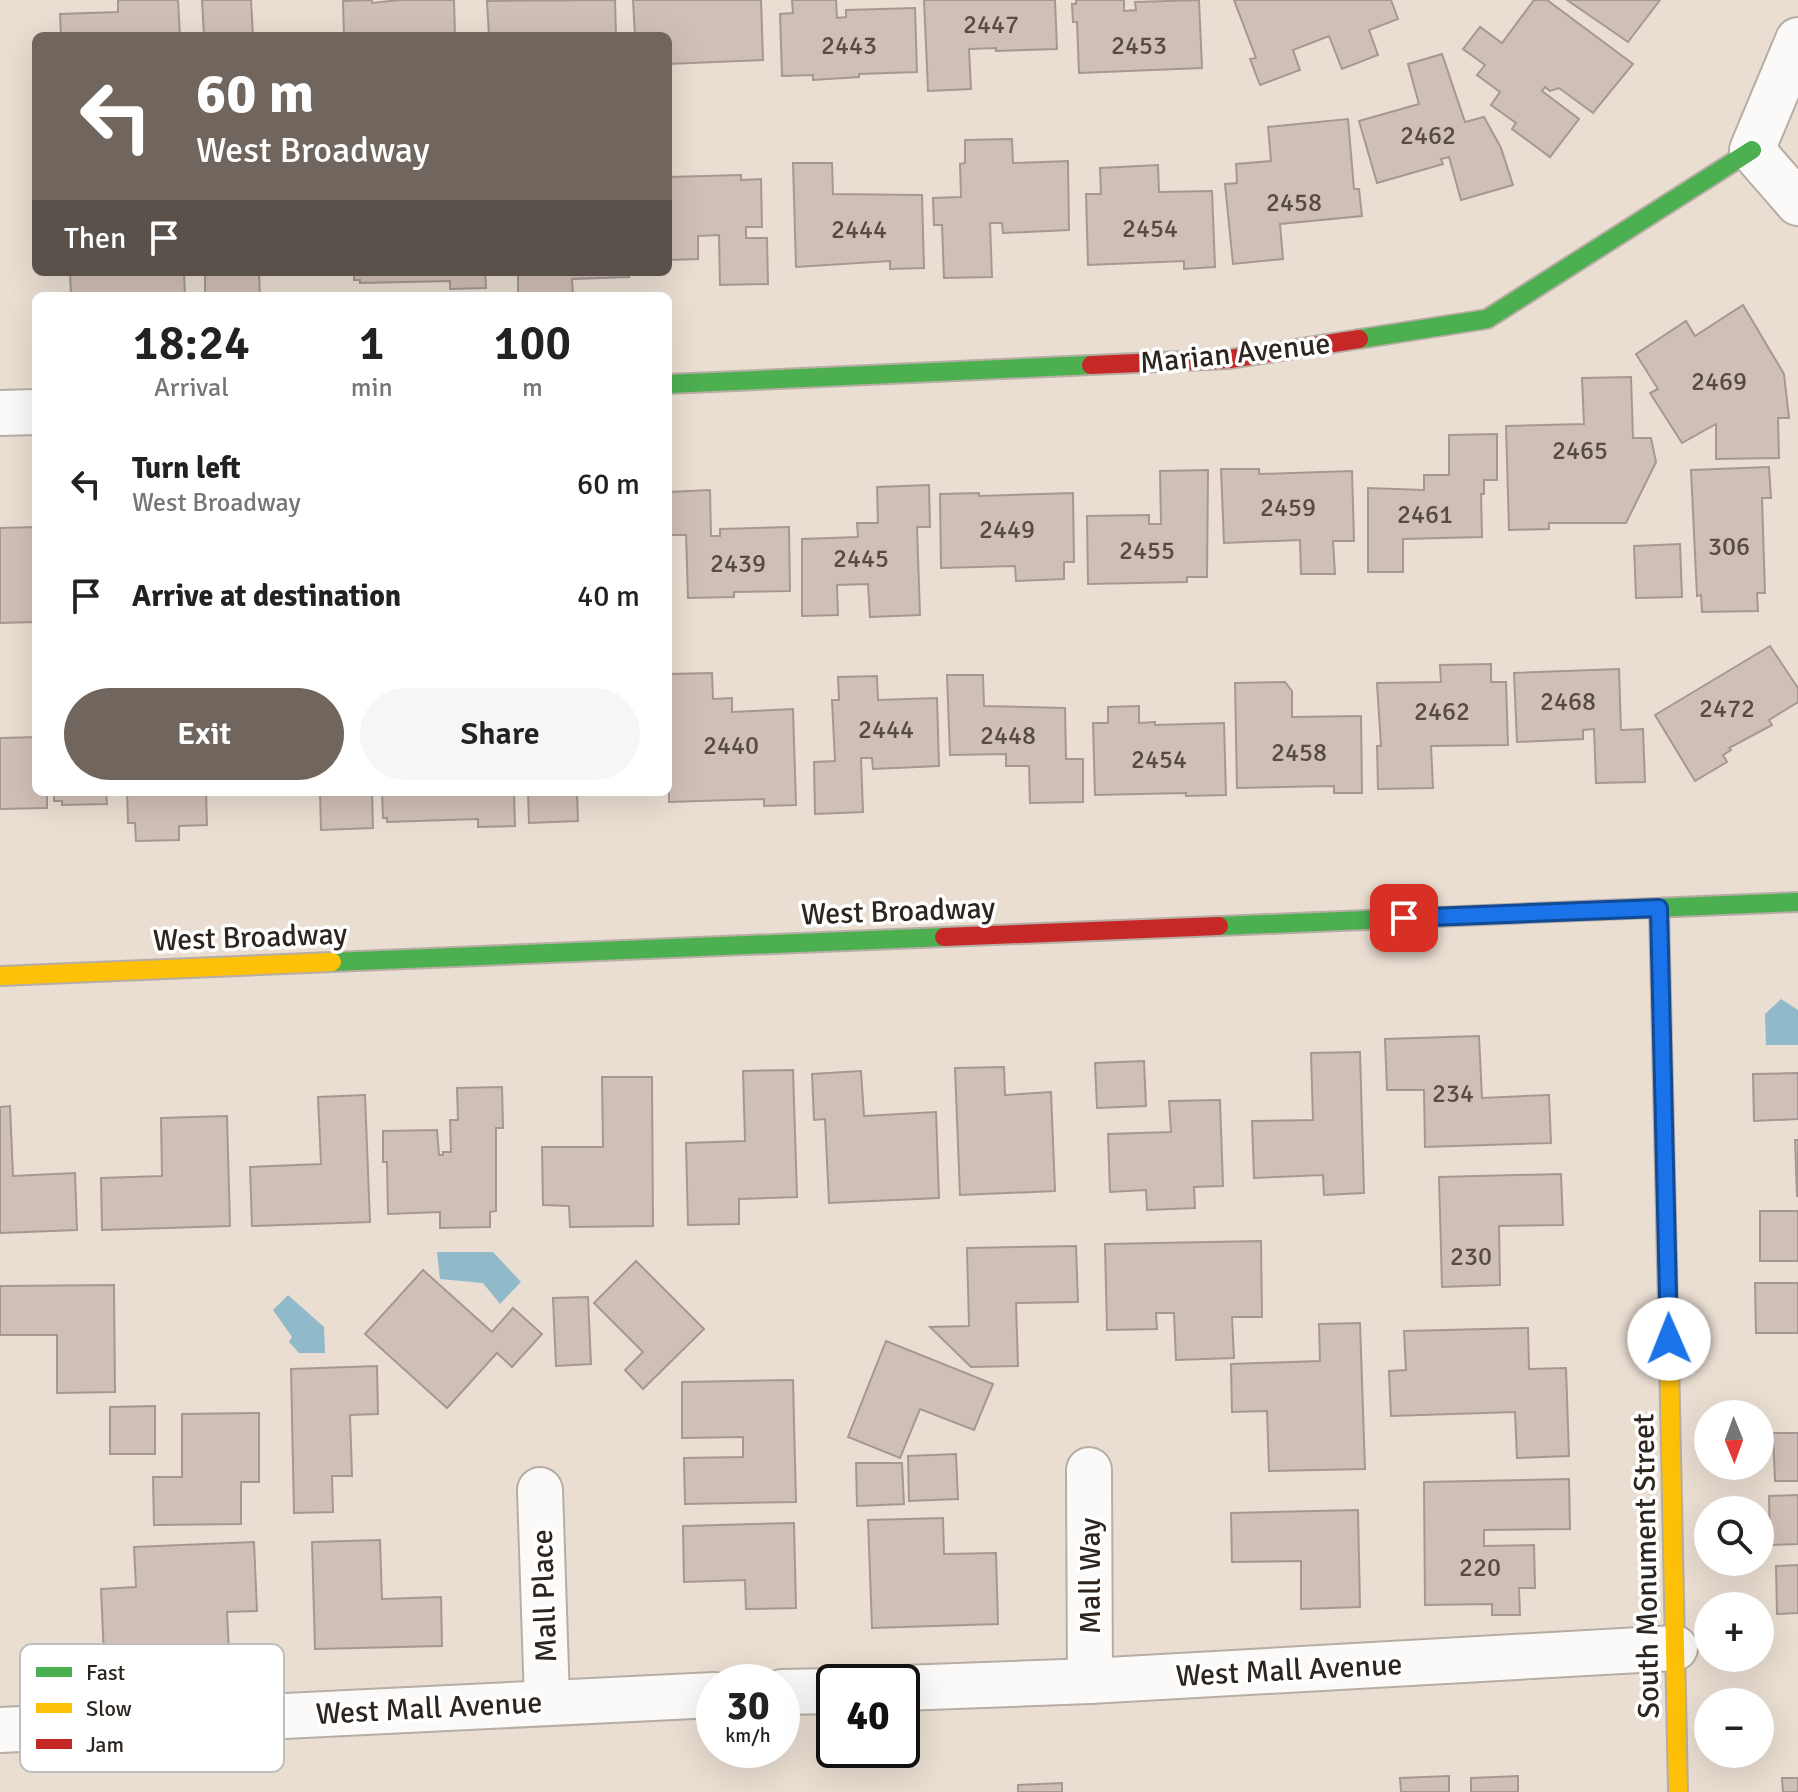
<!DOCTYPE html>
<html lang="en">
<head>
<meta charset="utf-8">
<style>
	body { margin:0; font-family:Signika,sans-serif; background:#f6f6f6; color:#222; height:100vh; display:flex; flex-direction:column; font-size:30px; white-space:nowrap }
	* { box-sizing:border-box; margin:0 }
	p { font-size:26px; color:#767676 }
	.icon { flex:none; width:44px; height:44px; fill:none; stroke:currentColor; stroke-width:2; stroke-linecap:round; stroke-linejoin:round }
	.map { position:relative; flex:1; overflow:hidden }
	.side { position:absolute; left:32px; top:292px; width:640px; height:504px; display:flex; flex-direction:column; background:#fff; border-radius:12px; box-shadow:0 8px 32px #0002 }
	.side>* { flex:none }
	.guide { position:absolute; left:32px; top:32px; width:640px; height:244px; border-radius:12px; box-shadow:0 8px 32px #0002; background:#70665d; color:#fff; overflow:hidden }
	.needle { width:52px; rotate:179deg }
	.fabs { position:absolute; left:1694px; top:1400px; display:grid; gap:16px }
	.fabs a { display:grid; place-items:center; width:80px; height:80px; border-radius:50%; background:#fff; box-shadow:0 8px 32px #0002; font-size:40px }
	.speed { position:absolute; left:696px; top:1664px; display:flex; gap:16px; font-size:40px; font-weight:700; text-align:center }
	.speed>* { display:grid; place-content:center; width:104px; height:104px; border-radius:50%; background:#fff; box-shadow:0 8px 32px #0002; line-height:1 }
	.speed small { font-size:20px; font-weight:400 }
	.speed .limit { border:4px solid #111; border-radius:12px; background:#fff; color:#111 }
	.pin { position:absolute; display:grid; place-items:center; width:68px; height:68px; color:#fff; margin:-34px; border-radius:16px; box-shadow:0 4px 12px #0006 }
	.me { position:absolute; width:88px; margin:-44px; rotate:359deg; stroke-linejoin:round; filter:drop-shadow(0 0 6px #0008) }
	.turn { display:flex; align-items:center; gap:28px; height:168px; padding:0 32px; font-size:36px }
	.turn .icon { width:104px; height:104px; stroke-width:2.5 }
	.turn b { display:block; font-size:56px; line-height:68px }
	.then { display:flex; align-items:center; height:76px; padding:0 32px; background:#0003; gap:16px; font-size:30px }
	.eta { display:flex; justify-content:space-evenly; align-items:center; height:136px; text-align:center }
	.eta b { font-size:48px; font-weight:600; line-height:56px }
	.primary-button { display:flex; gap:16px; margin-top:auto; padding:16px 32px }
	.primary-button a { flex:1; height:92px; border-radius:48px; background:#70665d; color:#fff; font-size:32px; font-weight:600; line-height:92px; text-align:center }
	.primary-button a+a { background:#f6f6f6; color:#222 }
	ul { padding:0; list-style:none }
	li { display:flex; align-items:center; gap:24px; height:112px; padding:0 32px }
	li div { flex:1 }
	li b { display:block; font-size:30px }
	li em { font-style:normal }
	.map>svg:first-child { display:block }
	.water { fill:#90baca }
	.building { fill:#d0bfb6; stroke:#a49992; stroke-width:2 }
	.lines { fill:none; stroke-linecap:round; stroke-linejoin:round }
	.street-casing { stroke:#b6ada4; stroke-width:48 }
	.fast-casing { stroke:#b6ada4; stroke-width:22 }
	.slow-casing { stroke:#b6ada4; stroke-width:22 }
	.jam-casing { stroke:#b6ada4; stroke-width:22 }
	.street { stroke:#fcfaf8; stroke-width:44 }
	.fast { stroke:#4caf50; stroke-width:18 }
	.slow { stroke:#ffc107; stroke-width:18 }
	.jam { stroke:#c62828; stroke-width:18 }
	.route-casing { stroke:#114b97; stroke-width:20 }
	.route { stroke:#1a73e8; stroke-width:14 }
	.labels { text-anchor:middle; stroke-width:7; stroke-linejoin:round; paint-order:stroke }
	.number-label { font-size:26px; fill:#564c44 }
	.street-label { font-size:30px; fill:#2e261e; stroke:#fff }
	.key { fill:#fff; stroke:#c0bebc; stroke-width:2 }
	.key-label { font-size:22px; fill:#2e261e }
</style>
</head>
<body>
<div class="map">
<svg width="1798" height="1792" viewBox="0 0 1798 1792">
	<rect width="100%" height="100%" fill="#eaded2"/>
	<g class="water">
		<path d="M1781 999 1798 1010V1045H1766L1765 1014Z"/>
		<path d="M437 1252H493L521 1282 500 1304 483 1283 440 1279Z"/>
		<path d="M288 1295 324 1327 325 1353H299L289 1342 292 1337 273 1310Z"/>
	</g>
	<g class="building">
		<path d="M118 0H178L180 36H61L60 14 118 12Z"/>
		<path d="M202 0H251L253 36H204Z"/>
		<path d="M372 0V3L399 0H454L455 36H344L343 1Z"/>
		<path d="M615 0 616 36H489L487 1Z"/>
		<path d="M633 0H761L763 60 668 64V36H635Z"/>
		<path d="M792 0H836L837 18 846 17V10L915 8 917 72 859 74V77L813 80V75L782 76 780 14 793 13Z"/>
		<path d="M924 0H1055L1057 49 996 51V48L969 49 971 89 928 91Z"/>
		<path d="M1076 0H1124V11L1136 10 1135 2 1199 0 1202 68 1079 73 1077 22H1073L1072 4H1076Z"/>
		<path d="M1234 0H1391L1398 19 1369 30 1378 55 1342 69 1329 36 1293 50 1300 70 1260 85 1250 59 1256 58Z"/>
		<path d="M1534 0H1547L1633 64 1593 113 1559 88 1550 91 1545 87 1542 91 1579 119 1550 157 1512 129 1516 123 1491 105 1500 92 1477 75 1485 65 1463 49 1480 27 1502 43Z"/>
		<path d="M1567 0H1660L1628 42Z"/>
		<path d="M328 33V36H264Z"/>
		<path d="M1442 54 1465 122 1484 117 1501 148 1513 185 1461 200 1449 157 1441 159 1443 164 1377 183 1359 121 1419 104 1408 64Z"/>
		<path d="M1348 119 1354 189H1359L1362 216 1280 224 1283 259 1233 264 1225 184 1237 183 1236 164 1271 161 1268 127Z"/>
		<path d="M1012 139 1013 163 1068 161 1069 230 1003 233 1002 223H990L992 277 944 278 942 225H934L933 198 961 197 960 164 965 163V140Z"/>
		<path d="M793 163H832L833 194 922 195 924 268 890 269V261L796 267Z"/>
		<path d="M1158 165 1159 192 1212 191 1215 267 1184 269V261L1088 265 1086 194H1101L1100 168Z"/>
		<path d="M741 175V180L761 179 762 227H746V238H767L768 284 720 285 719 235 698 236V259L668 260V177Z"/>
		<path d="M70 272H184L185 296H71Z"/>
		<path d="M205 272H259L260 296H205Z"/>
		<path d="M354 272H485L486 288 450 289V281L360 283V280H354Z"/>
		<path d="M518 272H629V277L572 279 573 294 518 296Z"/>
		<path d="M1743 305 1784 374 1789 418H1778L1779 458 1716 459V424L1682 443 1650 393 1658 389 1636 354 1686 321 1695 336Z"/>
		<path d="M1631 377 1633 438H1651L1656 462 1626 523H1549V529L1509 530 1506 426 1584 424 1582 378Z"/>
		<path d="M1497 434V480H1484V494H1481L1482 537 1403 539V572H1368V488L1424 490V475H1449V435Z"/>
		<path d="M1769 467 1771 498H1762L1765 593H1757L1758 611 1702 612 1701 595 1697 596 1691 470Z"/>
		<path d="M1221 469H1259V474L1352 471 1354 541H1333L1335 574H1301L1300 540 1224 543Z"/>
		<path d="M1208 470 1207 577H1187V582L1088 584 1087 516 1149 515V524H1161L1160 471Z"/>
		<path d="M929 485 930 527H917L920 615 870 617 868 584 837 585 838 615 802 616V539L858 537 857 523H878L877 487Z"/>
		<path d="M710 490 711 536H720V529L789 527 790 591 734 592V597L688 598 686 535H668V492Z"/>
		<path d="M979 493V496L1073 493 1074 562H1064V579L1016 581 1015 566 941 568 940 494Z"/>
		<path d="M35 527 36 622 0 623V528Z"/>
		<path d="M1680 544 1682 597 1636 598 1634 546Z"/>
		<path d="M1770 646 1798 688V702L1769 720 1772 725 1729 748 1731 750 1723 755 1727 762 1695 781 1655 715Z"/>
		<path d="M1491 664V682H1506L1508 745 1431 746 1433 788 1378 789 1377 746H1381L1377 683 1441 682 1440 665Z"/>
		<path d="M1619 669 1621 730 1643 729 1645 782 1596 783 1594 729 1583 730V739L1517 742 1514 673Z"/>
		<path d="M712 673 713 699 732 698V712L793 709 796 805 764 806V799L669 802 668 674Z"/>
		<path d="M947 675H983L984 706 1065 708 1066 759H1083V802L1030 803 1029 766H1006V754L950 755Z"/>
		<path d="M877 676 878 700 937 698 939 766 873 769 872 758H861L863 812 815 814 814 762 835 761 832 700H839L838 677Z"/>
		<path d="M1285 682 1292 691V717L1361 716 1362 793H1334V786L1237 788 1235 683Z"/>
		<path d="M1139 706V723L1155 722V725L1224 723 1226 795 1186 796V793L1095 795 1093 723H1108V707Z"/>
		<path d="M36 737V792H47V808L0 809V738Z"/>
		<path d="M54 792H106L107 804 62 805V801H54Z"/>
		<path d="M127 792H206L207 825 179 826V840L136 841 135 823H128Z"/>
		<path d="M241 792H310L241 794Z"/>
		<path d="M320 792H372L373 828 321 830Z"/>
		<path d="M382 792H514L515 826 478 827V819L387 822V818H383Z"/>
		<path d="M528 792H577L578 821 529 823Z"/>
		<path d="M1479 1036 1482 1098 1549 1095 1551 1143 1425 1147 1424 1090H1387L1385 1039Z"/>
		<path d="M1360 1052 1364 1193 1324 1195 1323 1175 1254 1178 1252 1121 1313 1120 1311 1053Z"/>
		<path d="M1144 1061 1146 1106 1097 1108 1095 1063Z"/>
		<path d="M1004 1067 1005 1095 1051 1092 1055 1191 960 1195 955 1068Z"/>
		<path d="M793 1070 797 1197 739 1199V1224L688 1225 686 1143 745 1141 743 1071Z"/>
		<path d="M861 1071 864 1116 936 1112 939 1198 829 1203 825 1119 814 1120 812 1074Z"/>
		<path d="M1798 1073V1119L1754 1121 1753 1074Z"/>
		<path d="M602 1077H652L653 1226 570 1227 569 1206 543 1205 542 1147H603Z"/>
		<path d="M502 1087 503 1128H496V1211L490 1212V1227L440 1228V1212L388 1214 387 1162H383V1131L437 1130 439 1155H443V1152H451L450 1120H458L457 1088Z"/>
		<path d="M365 1095 370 1222 252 1226 250 1167 321 1164 318 1097Z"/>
		<path d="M1220 1100 1223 1186 1194 1187 1195 1208 1147 1210 1146 1190 1110 1192 1108 1134 1171 1132 1169 1101Z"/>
		<path d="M10 1106 13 1176 75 1173 77 1230 0 1233V1107Z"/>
		<path d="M227 1116 230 1226 102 1230 101 1178 162 1176 161 1118Z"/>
		<path d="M1795 1140H1798V1196H1797Z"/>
		<path d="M1561 1174 1563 1225 1499 1226 1500 1285 1442 1287 1439 1177Z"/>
		<rect x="1760" y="1211" width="38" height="50"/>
		<path d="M1261 1241 1262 1317H1232L1234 1358 1176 1360 1174 1313H1156L1157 1329 1107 1330 1105 1244Z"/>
		<path d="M1076 1246 1078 1302 1016 1303 1018 1366 971 1367 930 1327 969 1326 967 1248Z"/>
		<path d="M636 1261 704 1329 643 1389 625 1370 643 1352 594 1303Z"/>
		<path d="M423 1270 492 1332 513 1308 542 1334 512 1367 497 1353 447 1408 365 1334Z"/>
		<path d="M1755 1283H1798V1333H1756Z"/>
		<path d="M114 1285 115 1392 57 1393V1335H0V1286Z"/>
		<path d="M588 1297 591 1364 556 1366 553 1298Z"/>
		<path d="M1360 1323 1365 1469 1269 1471 1267 1411 1232 1412 1231 1364 1320 1361 1319 1324Z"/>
		<path d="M1528 1328 1529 1369 1566 1368 1569 1456 1517 1458 1515 1412 1391 1416 1389 1371 1406 1370 1404 1331Z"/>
		<path d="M886 1341 993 1384 974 1430 920 1409 900 1458 848 1437Z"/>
		<path d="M377 1366 378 1414 350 1415 352 1476H332L333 1512 294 1513 291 1369Z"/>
		<path d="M793 1380 796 1502 685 1504 684 1458 743 1457V1437L682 1438V1382Z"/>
		<path d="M155 1406V1454H110V1407Z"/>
		<path d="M259 1413V1482H241V1524L154 1525 153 1477H182V1414Z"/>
		<path d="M1773 1433H1798V1481H1775Z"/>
		<path d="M956 1454 958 1499 909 1501 908 1456Z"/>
		<path d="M856 1463H902L904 1504 857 1506Z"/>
		<path d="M1569 1479 1570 1529 1484 1530V1546L1534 1545 1535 1588H1519L1520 1615H1492V1604L1425 1605 1424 1482Z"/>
		<path d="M1798 1495V1544L1770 1545 1769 1496Z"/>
		<path d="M1358 1510 1360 1607 1301 1609V1561L1232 1562 1231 1513Z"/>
		<path d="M943 1518 944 1554 996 1553 998 1624 872 1628 868 1520Z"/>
		<path d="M794 1523 796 1608 746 1609 745 1580 684 1582 683 1526Z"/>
		<path d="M380 1540 382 1599 441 1597 442 1646 315 1649 312 1542Z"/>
		<path d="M254 1542 257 1611 227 1612 229 1652 104 1656 101 1589 136 1587 134 1547Z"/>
		<path d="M1798 1565V1613L1777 1614 1776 1566Z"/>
		<path d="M1449 1776V1792H1401L1400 1778Z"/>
		<path d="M1518 1776V1792H1471V1778Z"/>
		<path d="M1782 1778H1798V1792H1783Z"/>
		<path d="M1062 1783V1792H1018V1785Z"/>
	</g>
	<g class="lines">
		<defs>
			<g id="street">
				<path d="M1798 40 1752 150 1798 203"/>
				<path d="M0 413 36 412"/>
				<path d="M1089 1470 1090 1681"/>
				<path d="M540 1490 547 1701"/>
				<path d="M902 1688 1090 1681 1675 1648"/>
				<path d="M782 1692 834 1691"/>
				<path d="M0 1730 714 1695"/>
			</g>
			<g id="fast">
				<path d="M1359 339 1487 319 1752 150"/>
				<path d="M668 384 1091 365"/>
				<path d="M1219 926 1798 902"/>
				<path d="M332 962 944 937"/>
			</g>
			<g id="slow">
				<path d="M0 976 332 962"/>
				<path d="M1668 1308 1678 1792"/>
			</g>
			<g id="jam">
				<path d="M1091 365 1230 359 1359 339"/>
				<path d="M1659 908 1668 1308"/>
				<path d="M944 937 1219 926"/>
			</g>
		</defs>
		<use href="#street" class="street-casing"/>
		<use href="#fast" class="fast-casing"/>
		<use href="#slow" class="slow-casing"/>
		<use href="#jam" class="jam-casing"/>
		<use href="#street" class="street"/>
		<use href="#fast" class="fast"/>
		<use href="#slow" class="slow"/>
		<use href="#jam" class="jam"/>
	</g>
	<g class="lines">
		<defs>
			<path id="route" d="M1404 918 1659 908 1669 1339"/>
		</defs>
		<use href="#route" class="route-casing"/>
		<use href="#route" class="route"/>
	</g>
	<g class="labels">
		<g class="number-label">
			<text x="991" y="33">2447</text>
			<text x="849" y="54">2443</text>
			<text x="1139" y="54">2453</text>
			<text x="1428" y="144">2462</text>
			<text x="1294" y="211">2458</text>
			<text x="1150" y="237">2454</text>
			<text x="859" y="238">2444</text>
			<text x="1719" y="390">2469</text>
			<text x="1580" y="459">2465</text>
			<text x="1288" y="516">2459</text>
			<text x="1425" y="523">2461</text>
			<text x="1007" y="538">2449</text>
			<text x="1729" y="555">306</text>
			<text x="1147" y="559">2455</text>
			<text x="861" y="567">2445</text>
			<text x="738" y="572">2439</text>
			<text x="1568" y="710">2468</text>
			<text x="1727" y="717">2472</text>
			<text x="1442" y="720">2462</text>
			<text x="886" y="738">2444</text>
			<text x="1008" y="744">2448</text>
			<text x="731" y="754">2440</text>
			<text x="1299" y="761">2458</text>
			<text x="1159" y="768">2454</text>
			<text x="1453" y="1102">234</text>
			<text x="1471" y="1265">230</text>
			<text x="1480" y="1576">220</text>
		</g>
		<g class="street-label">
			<text transform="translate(1235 353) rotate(-6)" y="10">Marian Avenue</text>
			<text transform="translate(898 911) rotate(-2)" y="10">West Broadway</text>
			<text transform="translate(250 937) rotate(-2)" y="10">West Broadway</text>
			<text transform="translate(1646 1566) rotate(-91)" y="10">South Monument Street</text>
			<text transform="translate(1090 1576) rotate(-90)" y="10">Mall Way</text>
			<text transform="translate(544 1596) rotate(-92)" y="10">Mall Place</text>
			<text transform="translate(1289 1670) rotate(-3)" y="10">West Mall Avenue</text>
			<text transform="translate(429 1708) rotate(-3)" y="10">West Mall Avenue</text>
		</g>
	</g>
	<rect x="20" y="1644" width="264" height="128" rx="12" class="key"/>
	<rect x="36" y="1667" width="36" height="10" fill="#4caf50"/>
	<rect x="36" y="1703" width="36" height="10" fill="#ffc107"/>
	<rect x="36" y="1739" width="36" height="10" fill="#c62828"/>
	<g class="key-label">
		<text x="86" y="1680">Fast</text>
		<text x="86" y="1716">Slow</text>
		<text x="86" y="1752">Jam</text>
	</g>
</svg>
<div class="fabs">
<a><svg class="needle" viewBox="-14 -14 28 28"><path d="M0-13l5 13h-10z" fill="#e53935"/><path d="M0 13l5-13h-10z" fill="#767676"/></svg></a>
<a><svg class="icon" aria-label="search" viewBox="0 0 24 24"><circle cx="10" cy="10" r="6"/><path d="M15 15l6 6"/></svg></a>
<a>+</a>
<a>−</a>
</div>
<div class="speed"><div>30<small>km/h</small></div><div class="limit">40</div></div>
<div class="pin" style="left:1404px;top:918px;background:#d93025"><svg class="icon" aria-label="arrive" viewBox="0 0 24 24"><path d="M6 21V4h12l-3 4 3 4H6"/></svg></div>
<svg class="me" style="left:1669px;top:1339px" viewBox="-20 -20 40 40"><circle r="19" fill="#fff"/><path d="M0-13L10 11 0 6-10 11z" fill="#1a73e8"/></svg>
<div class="guide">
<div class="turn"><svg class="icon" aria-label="left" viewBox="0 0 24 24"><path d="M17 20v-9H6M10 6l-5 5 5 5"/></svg><div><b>60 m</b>West Broadway</div></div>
<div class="then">Then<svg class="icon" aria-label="arrive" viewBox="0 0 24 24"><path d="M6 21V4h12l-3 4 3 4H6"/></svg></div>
</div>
<section class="side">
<div class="eta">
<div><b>18:24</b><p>Arrival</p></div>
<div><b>1</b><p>min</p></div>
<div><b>100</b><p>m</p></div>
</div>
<ul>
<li><svg class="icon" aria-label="left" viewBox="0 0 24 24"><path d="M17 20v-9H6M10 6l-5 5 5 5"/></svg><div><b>Turn left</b><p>West Broadway</p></div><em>60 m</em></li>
<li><svg class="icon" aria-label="arrive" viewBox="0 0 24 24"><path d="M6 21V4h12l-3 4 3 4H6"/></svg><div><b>Arrive at destination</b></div><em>40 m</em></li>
</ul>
<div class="primary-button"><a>Exit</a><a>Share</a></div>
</section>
</div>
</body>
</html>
